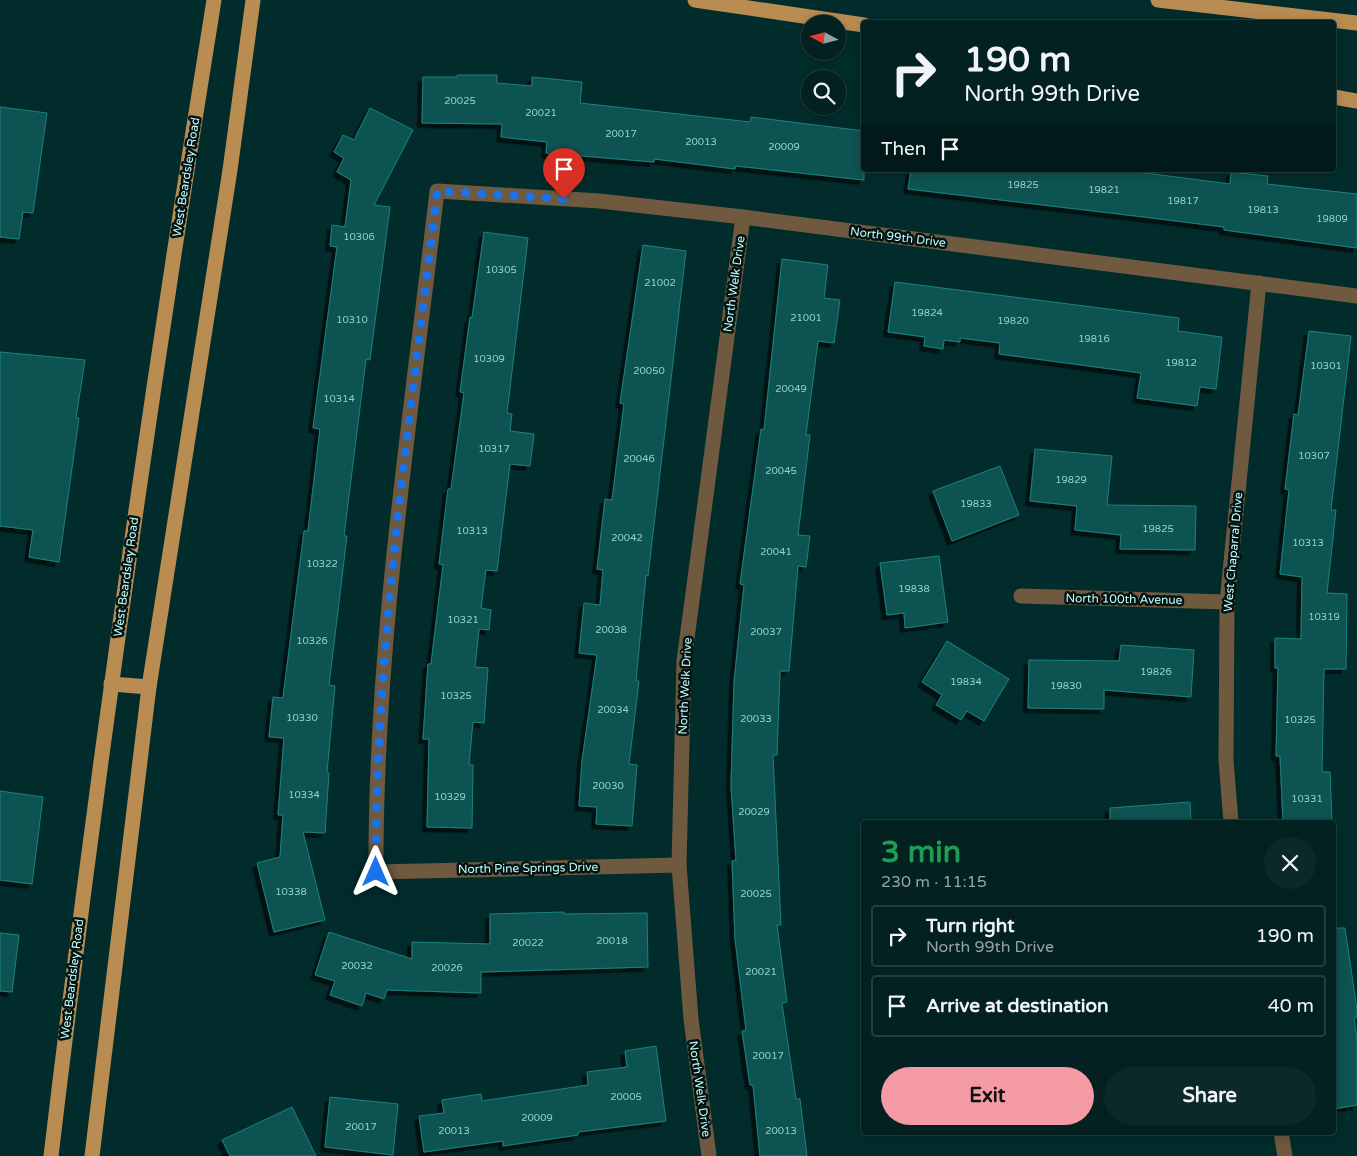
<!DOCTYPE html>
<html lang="en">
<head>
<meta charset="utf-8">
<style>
	body { margin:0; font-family:"Varela Round",sans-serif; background:#0c2929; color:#f1f3f6; height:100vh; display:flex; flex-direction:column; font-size:19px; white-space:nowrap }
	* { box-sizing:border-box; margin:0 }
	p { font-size:16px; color:#96a3a5 }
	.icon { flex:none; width:28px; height:28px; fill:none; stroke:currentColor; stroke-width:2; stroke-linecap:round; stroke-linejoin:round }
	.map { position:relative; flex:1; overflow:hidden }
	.side { position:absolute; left:861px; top:820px; width:475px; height:315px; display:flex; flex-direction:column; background:#022120; border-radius:5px; box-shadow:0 2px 12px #0003,0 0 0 1px #233e3e }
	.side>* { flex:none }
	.top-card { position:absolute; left:861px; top:20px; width:475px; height:152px; border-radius:5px; box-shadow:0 2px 12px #0003,0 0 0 1px #233e3e; background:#022120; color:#f1f3f6; overflow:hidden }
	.needle { width:32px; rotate:277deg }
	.fabs { position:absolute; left:801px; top:15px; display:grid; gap:10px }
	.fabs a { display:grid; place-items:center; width:45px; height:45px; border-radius:50%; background:#022120; box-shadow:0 2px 12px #0003,0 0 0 1px #233e3e; font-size:25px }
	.pin { position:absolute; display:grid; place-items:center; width:42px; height:42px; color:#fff; margin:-51px -21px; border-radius:50% 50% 50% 0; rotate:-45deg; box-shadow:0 0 5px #0007 }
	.pin .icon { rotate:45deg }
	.me { position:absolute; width:55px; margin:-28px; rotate:0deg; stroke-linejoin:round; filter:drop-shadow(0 0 4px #0008) }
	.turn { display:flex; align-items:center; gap:18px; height:105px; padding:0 20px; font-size:22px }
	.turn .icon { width:65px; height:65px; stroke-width:2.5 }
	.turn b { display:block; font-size:35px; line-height:42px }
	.then { display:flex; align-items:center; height:48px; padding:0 20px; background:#0003; gap:10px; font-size:19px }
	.round { display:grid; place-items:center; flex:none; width:52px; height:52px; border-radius:26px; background:#0c2929 }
	.overview { display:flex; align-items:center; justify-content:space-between; height:85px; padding:0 20px }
	h1 { font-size:30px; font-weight:700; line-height:38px; color:#1e9e55 }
	.action { display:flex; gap:10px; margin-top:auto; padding:10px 20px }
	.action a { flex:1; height:58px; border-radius:30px; background:#f49aa5; color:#111; font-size:20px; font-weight:700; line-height:58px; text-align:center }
	.action a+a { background:#0c2929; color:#f1f3f6 }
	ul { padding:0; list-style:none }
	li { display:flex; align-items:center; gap:15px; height:62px; margin:0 10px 8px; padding:0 10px; border:2px solid #233e3e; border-radius:5px }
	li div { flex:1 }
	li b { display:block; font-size:19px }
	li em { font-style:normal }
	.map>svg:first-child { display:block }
	.building { fill:#0a5351; stroke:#1c837f; filter:url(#shadow) }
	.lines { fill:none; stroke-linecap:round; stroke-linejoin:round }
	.minor { stroke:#6f593f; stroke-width:15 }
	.major { stroke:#b98c52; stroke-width:15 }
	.route { stroke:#1a73e8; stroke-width:9; stroke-dasharray:0 16.2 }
	.labels { text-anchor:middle; stroke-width:5; stroke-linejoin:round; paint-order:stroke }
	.number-label { font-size:10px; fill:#96d1ce }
	.street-label { font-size:12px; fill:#c5fbf8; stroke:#001312 }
</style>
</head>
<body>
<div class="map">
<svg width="1357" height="1156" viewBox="0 0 1357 1156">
	<defs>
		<filter id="shadow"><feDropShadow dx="-4.5" dy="4.5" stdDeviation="0" flood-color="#0009"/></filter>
	</defs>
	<rect width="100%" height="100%" fill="#022c2b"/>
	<g class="building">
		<path d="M457 75H497V83L532 86V77L582 82 580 103 750 122 751 117 864 131V180L736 166 735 169 654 159V162L546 153 547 142 501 137 502 124 422 123 423 77H457Z"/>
		<path d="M0 107 47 113 33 213 23 212 19 239 0 237Z"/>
		<path d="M370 108 413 130 374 205 390 207 370 360 366 359 344 536H347L329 685 335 686 327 773H329L325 833 303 832 325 920 274 932 257 863 280 857 283 815H278L284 738 269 737 273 697 283 698 304 531H308L320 429 313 428 337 247 330 246 332 225 345 227 351 180 337 172 344 158 334 152 343 135 354 140Z"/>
		<path d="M911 170H1138V172L1230 184 1231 172 1268 176 1267 184 1357 194V248L1224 230V227L1144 217 908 189Z"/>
		<path d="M484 232 528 238 507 413 512 414 510 431 534 434 530 466 510 464 497 571 486 570 481 608 491 610 489 630 479 629 475 667 488 668 484 723 473 722 469 765H473L472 828 427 827 429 739H423L428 664H431L443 565 439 564 448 489H451L464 393 460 392 470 317 472 318Z"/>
		<path d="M643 245 686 251 648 576 646 575 636 681H639L629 764 637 765 632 826 596 824 597 807 579 806 582 761 597 655 579 653 584 603 600 605 603 570 597 569 605 499 612 500 624 404 620 403Z"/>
		<path d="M782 259 828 265 824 298 840 300 834 343 818 341 806 435H810L798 535 810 536 806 567 798 566 789 671H780L777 755H773L781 925H777L787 1002 782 1003 796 1099H800L807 1156H760L753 1085H750L742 1031 746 1030 735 939 732 861 736 860 731 786 734 682 744 585 740 584 761 429 764 430Z"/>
		<path d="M895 282 1179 318 1178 331 1222 337 1216 389 1200 387 1197 406 1137 398 1141 373 999 354 1000 343 960 338V342L944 340 943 349 924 346 925 337 888 332Z"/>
		<path d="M1309 331 1351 336 1331 510H1336L1327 593 1347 594 1346 669H1324L1322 772H1330L1332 822H1283L1280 756H1276L1278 668H1275V638L1301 639 1302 577 1280 574 1289 490 1285 489 1294 414 1298 415Z"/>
		<path d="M0 352 85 360 76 418H79L59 562 29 557 33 530 0 526Z"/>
		<path d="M1035 449 1112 456 1107 505 1196 506 1195 550 1120 549 1121 535 1075 530 1077 506 1030 501Z"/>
		<path d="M1000 466 1019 515 952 541 933 491Z"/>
		<path d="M939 556 948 622 905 628 904 613 887 615 880 563Z"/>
		<path d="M947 641 1009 679 984 721 967 711 961 720 936 705 942 695 922 682Z"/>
		<path d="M1121 645 1194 650 1191 697 1104 690V709L1028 708 1029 660 1119 661Z"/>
		<path d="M0 791 43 797 32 884 0 880Z"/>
		<path d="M1190 802 1191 822H1110V808Z"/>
		<path d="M564 912V914L647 913 648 967 481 972V993L387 990 384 999 366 993 362 1006 330 995 335 981 315 975 329 932 412 959V942L490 944V914Z"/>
		<path d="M1334 928H1345L1357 1010V1017L1354 1018 1357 1039V1105L1334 1109Z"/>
		<path d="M0 933 19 935 12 992 0 991Z"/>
		<path d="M656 1046 666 1121 578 1132V1135L503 1146V1141L424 1152 419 1116 444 1113 442 1100 481 1094 482 1101 588 1085 587 1072 627 1067 625 1051Z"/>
		<path d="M330 1097 398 1104 393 1155 325 1147Z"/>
		<path d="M292 1107 316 1156H230L222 1140Z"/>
	</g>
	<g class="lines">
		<g class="minor">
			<path d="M1021 596 1227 602"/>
			<path d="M1231 822 1226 760 1227 602 1259 283"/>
			<path d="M679 865 376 872C375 644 411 417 437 191L600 201 743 217 1357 296"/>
			<path d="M1281 1132 1285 1156"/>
			<path d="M709 1156 691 1019 679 865 684 661 743 217"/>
		</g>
		<g class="major">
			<path d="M695 0 864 25"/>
			<path d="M1158 0 1357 23"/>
			<path d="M1334 97 1357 101"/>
			<path d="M111 684 149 687"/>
			<path d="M51 1156C97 769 152 384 214 0"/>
			<path d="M92 1156 149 687 230 170 253 0"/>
		</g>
	</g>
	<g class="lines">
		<path class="route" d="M376 872C375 644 411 417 437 191L564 199"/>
	</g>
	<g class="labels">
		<g class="number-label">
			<text x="460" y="104">20025</text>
			<text x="541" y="116">20021</text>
			<text x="621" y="137">20017</text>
			<text x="701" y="145">20013</text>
			<text x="784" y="150">20009</text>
			<text x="1023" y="188">19825</text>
			<text x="1104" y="193">19821</text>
			<text x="1183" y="204">19817</text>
			<text x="1263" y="213">19813</text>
			<text x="1332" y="222">19809</text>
			<text x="359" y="240">10306</text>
			<text x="501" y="273">10305</text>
			<text x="660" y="286">21002</text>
			<text x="927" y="316">19824</text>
			<text x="806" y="321">21001</text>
			<text x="352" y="323">10310</text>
			<text x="1013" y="324">19820</text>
			<text x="1094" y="342">19816</text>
			<text x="489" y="362">10309</text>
			<text x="1181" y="366">19812</text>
			<text x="1326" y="369">10301</text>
			<text x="649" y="374">20050</text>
			<text x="791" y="392">20049</text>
			<text x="339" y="402">10314</text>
			<text x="494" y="452">10317</text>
			<text x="1314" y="459">10307</text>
			<text x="639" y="462">20046</text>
			<text x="781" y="474">20045</text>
			<text x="1071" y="483">19829</text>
			<text x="976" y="507">19833</text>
			<text x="1158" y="532">19825</text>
			<text x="472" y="534">10313</text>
			<text x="627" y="541">20042</text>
			<text x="1308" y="546">10313</text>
			<text x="776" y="555">20041</text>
			<text x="322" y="567">10322</text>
			<text x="914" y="592">19838</text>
			<text x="1324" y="620">10319</text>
			<text x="463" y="623">10321</text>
			<text x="611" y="633">20038</text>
			<text x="766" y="635">20037</text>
			<text x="312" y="644">10326</text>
			<text x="1156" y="675">19826</text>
			<text x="966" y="685">19834</text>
			<text x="1066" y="689">19830</text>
			<text x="456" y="699">10325</text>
			<text x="613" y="713">20034</text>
			<text x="302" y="721">10330</text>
			<text x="756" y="722">20033</text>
			<text x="1300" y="723">10325</text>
			<text x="608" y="789">20030</text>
			<text x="304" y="798">10334</text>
			<text x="450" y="800">10329</text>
			<text x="1307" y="802">10331</text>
			<text x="754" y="815">20029</text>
			<text x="291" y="895">10338</text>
			<text x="756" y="897">20025</text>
			<text x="612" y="944">20018</text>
			<text x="528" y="946">20022</text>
			<text x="357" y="969">20032</text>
			<text x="447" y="971">20026</text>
			<text x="761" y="975">20021</text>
			<text x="768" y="1059">20017</text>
			<text x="626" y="1100">20005</text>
			<text x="537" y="1121">20009</text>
			<text x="361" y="1130">20017</text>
			<text x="454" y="1134">20013</text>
			<text x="781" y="1134">20013</text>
		</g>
		<g class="street-label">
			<text transform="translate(186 177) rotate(-81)" y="4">West Beardsley Road</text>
			<text transform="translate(898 237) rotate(7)" y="4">North 99th Drive</text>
			<text transform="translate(734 284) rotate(-82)" y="4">North Welk Drive</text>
			<text transform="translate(1233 552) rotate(-85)" y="4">West Chaparral Drive</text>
			<text transform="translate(126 577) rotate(-82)" y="4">West Beardsley Road</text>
			<text transform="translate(1124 599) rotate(1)" y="4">North 100th Avenue</text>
			<text transform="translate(685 686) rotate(-87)" y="4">North Welk Drive</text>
			<text transform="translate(528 868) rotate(-1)" y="4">North Pine Springs Drive</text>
			<text transform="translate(72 979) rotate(-83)" y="4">West Beardsley Road</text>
			<text transform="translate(700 1089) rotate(82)" y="4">North Welk Drive</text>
		</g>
	</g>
</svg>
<div class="fabs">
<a><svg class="needle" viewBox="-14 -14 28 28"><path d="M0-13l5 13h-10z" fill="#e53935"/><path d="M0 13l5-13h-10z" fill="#96a3a5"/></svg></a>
<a><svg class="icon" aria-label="search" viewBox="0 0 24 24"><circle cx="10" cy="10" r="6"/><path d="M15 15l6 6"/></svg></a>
</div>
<div class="pin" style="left:564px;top:199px;background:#d93025"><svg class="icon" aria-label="arrive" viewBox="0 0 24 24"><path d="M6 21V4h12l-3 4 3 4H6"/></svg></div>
<svg class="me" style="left:376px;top:872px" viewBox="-20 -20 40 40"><path d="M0-17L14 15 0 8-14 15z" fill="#1a73e8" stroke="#fff" stroke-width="4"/></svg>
<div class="top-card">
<div class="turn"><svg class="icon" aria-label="right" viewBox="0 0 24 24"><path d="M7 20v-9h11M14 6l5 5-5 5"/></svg><div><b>190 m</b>North 99th Drive</div></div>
<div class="then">Then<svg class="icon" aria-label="arrive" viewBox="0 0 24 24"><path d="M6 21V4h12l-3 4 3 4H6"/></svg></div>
</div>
<section class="side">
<div class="overview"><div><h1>3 min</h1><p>230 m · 11:15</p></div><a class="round"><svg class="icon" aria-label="close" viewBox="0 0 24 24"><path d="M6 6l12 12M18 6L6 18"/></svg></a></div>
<ul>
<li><svg class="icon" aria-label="right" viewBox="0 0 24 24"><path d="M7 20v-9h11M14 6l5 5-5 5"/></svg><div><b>Turn right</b><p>North 99th Drive</p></div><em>190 m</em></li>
<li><svg class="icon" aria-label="arrive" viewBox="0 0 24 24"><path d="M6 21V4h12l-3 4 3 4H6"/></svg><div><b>Arrive at destination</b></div><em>40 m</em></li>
</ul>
<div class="action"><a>Exit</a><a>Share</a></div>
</section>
</div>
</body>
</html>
